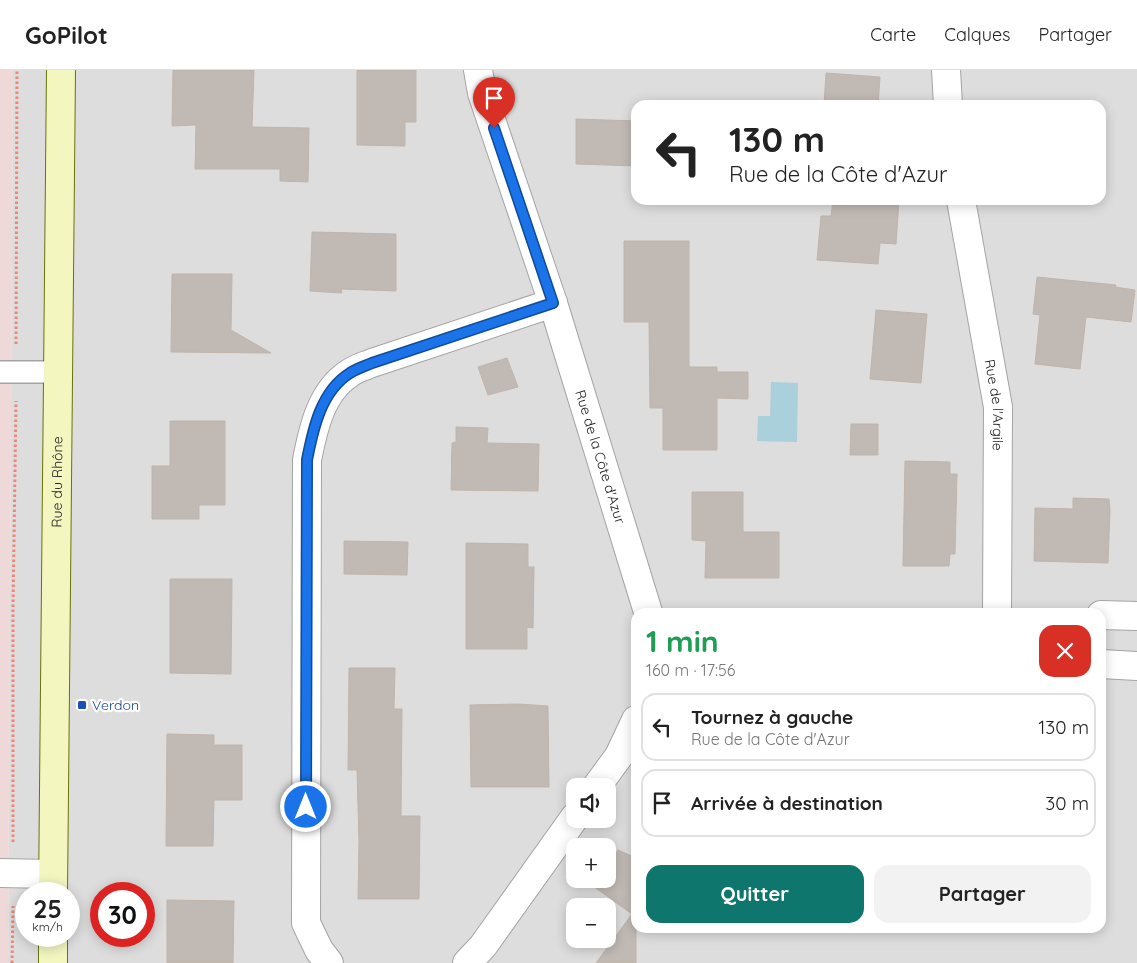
<!DOCTYPE html>
<html lang="fr">
<head>
<meta charset="utf-8">
<style>
	body { margin:0; font-family:Quicksand,sans-serif; background:#f2f2f2; color:#222; height:100vh; display:flex; flex-direction:column; font-size:19px; white-space:nowrap }
	* { box-sizing:border-box; margin:0 }
	p { font-size:16px; color:#767676 }
	.icon { flex:none; width:28px; height:28px; fill:none; stroke:currentColor; stroke-width:2; stroke-linecap:round; stroke-linejoin:round }
	.map { position:relative; flex:1; overflow:hidden }
	.details { position:absolute; left:631px; top:538px; width:475px; height:325px; display:flex; flex-direction:column; background:#fff; border-radius:15px; box-shadow:0 2px 12px #0003 }
	.details>* { flex:none }
	.hud { position:absolute; left:631px; top:30px; width:475px; height:105px; border-radius:15px; box-shadow:0 2px 12px #0003; background:#fff; color:#222; overflow:hidden }
	.fabs { position:absolute; left:566px; top:708px; display:grid; gap:10px }
	.fabs a { display:grid; place-items:center; width:50px; height:50px; border-radius:10px; background:#fff; box-shadow:0 2px 12px #0003; font-size:25px }
	.speed { position:absolute; left:15px; top:812px; display:flex; gap:10px; font-size:25px; font-weight:700; text-align:center }
	.speed>* { display:grid; place-content:center; width:65px; height:65px; border-radius:50%; background:#fff; box-shadow:0 2px 12px #0003; line-height:1 }
	.speed small { font-size:12px; font-weight:400 }
	.speed .limit { border:8px solid #d22; background:#fff; color:#111 }
	.pin { position:absolute; display:grid; place-items:center; width:42px; height:42px; color:#fff; margin:-51px -21px; border-radius:50% 50% 50% 0; rotate:-45deg; box-shadow:0 0 5px #0007 }
	.pin .icon { rotate:45deg }
	.me { position:absolute; width:55px; margin:-28px; rotate:0deg; stroke-linejoin:round; filter:drop-shadow(0 0 4px #0008) }
	.turn { display:flex; align-items:center; gap:18px; height:105px; padding:0 15px; font-size:22px }
	.turn .icon { width:65px; height:65px; stroke-width:2.5 }
	.turn b { display:block; font-size:35px; line-height:42px }
	.round { display:grid; place-items:center; flex:none; width:52px; height:52px; border-radius:15px; background:#f2f2f2 }
	.summary { display:flex; align-items:center; justify-content:space-between; height:85px; padding:0 15px }
	h1 { font-size:30px; font-weight:800; line-height:38px; color:#1e9e55 }
	.primary-button { display:flex; gap:10px; margin-top:auto; padding:10px 15px }
	.primary-button a { flex:1; height:58px; border-radius:15px; background:#0f766e; color:#fff; font-size:20px; font-weight:800; line-height:58px; text-align:center }
	.primary-button a+a { background:#f2f2f2; color:#222 }
	ul { padding:0; list-style:none }
	li { display:flex; align-items:center; gap:15px; height:68px; margin:0 10px 8px; padding:0 5px; border:2px solid #e0e0e0; border-radius:15px }
	li div { flex:1 }
	li b { display:block; font-size:19px }
	li em { font-style:normal }
	header { display:flex; align-items:center; gap:30px; box-sizing:border-box; height:70px; padding:0 25px; background:#fff; border-bottom:1px solid #e0e0e0 }
	header strong { font-size:24px }
	nav { display:flex; gap:28px; margin-inline-start:auto; font-size:18px }
	.map>svg:first-child { display:block }
	.residential { fill:#dedddd; fill-rule:evenodd }
	.commercial { fill:#efd9d8 }
	.water { fill:#aad0db }
	.building { fill:#c0b9b4; stroke:#c1b4aa }
	.lines { fill:none; stroke-linecap:round; stroke-linejoin:round }
	.lane-casing { stroke:#a4a4a4; stroke-width:24 }
	.street-casing { stroke:#a4a4a4; stroke-width:30 }
	.secondary-casing { stroke:#67730b; stroke-width:30 }
	.path { stroke:#f28376; stroke-width:3; stroke-dasharray:2.5 2.5; stroke-linecap:butt }
	.lane { stroke:#fff; stroke-width:21 }
	.street { stroke:#fff; stroke-width:28 }
	.secondary { stroke:#f3f6bf; stroke-width:28 }
	.route-casing { stroke:#114b97; stroke-width:12 }
	.route { stroke:#1a73e8; stroke-width:9 }
	.transit-dot { fill:#1a4fb4; stroke:#fff; stroke-width:2 }
	.labels { text-anchor:middle; stroke-width:4.5; stroke-linejoin:round; paint-order:stroke }
	.street-label { font-size:14px; fill:#202020; stroke:#fff }
	.transit-label { font-size:14px; fill:#164399; stroke:#fff; text-anchor:start }
</style>
</head>
<body>
<header>
<strong>GoPilot</strong>
<nav><a>Carte</a><a>Calques</a><a>Partager</a></nav>
</header>
<div class="map">
<svg width="1137" height="893" viewBox="0 0 1137 893">
	<rect width="100%" height="100%" fill="#f0ede7"/>
	<path class="residential" d="M13 0H1137V893H8ZM636 35H1101V130H636ZM636 542H1101V858H636ZM575 716H608V749H575ZM575 776H608V809H575ZM26 824H69V866H26ZM101 824H144V866H101ZM575 836H608V869H575Z"/>
	<path class="commercial" d="M0 0H13L8 893H0Z"/>
	<path class="water" d="M771 312 798 313 797 372 757 371 758 346H770Z"/>
	<g class="building">
		<path d="M173 0H254L252 57 309 58 308 112 280 111V99H195L196 55 172 56Z"/>
		<path d="M357 0H416V52H405V76L357 75Z"/>
		<path d="M826 3 880 7 878 35H824Z"/>
		<path d="M576 49 636 51V96L576 94Z"/>
		<path d="M833 130H899L896 174 880 173 878 194 817 190 821 146H831Z"/>
		<path d="M312 162 396 164V221L341 219 342 223 310 221Z"/>
		<path d="M624 171H689V297H717V302H748V329L717 328V380H663V338H650L649 252H624Z"/>
		<path d="M172 204H232L231 260 271 283 171 282Z"/>
		<path d="M1037 207 1116 215 1115 217 1135 220 1131 252 1086 247 1080 299 1035 294 1040 245 1033 244Z"/>
		<path d="M876 240 927 244 921 313 870 309Z"/>
		<path d="M507 288 518 317 488 325 478 297Z"/>
		<path d="M170 351H225V435H199V449H152V396H170Z"/>
		<path d="M851 354H878V385H850Z"/>
		<path d="M456 357 488 358 487 373 539 374 538 421 451 420 452 373 456 372Z"/>
		<path d="M905 391 950 392V404H957L955 484H950L949 496H903Z"/>
		<path d="M692 422H743V462H779V508H705L706 471 692 470Z"/>
		<path d="M1073 428 1109 429 1110 440 1108 493 1034 491 1035 438 1073 439Z"/>
		<path d="M344 471 408 472 407 505 344 504Z"/>
		<path d="M466 473 528 474V497H534L533 558 527 557V579H466Z"/>
		<path d="M170 509H232L231 604 170 603Z"/>
		<path d="M349 598H395L394 639H402L401 746H420L419 829H358L359 771 357 700H348Z"/>
		<path d="M519 634 548 636 549 717H471L470 635Z"/>
		<path d="M167 664 214 665V675H242V730H214L213 776H166Z"/>
		<path d="M618 780 636 788V893H596L632 844 593 816 598 809H608V795Z"/>
		<path d="M167 830 234 831 233 893H167Z"/>
	</g>
	<g class="lines">
		<defs>
			<path id="lane" d="M0 302H57"/>
			<g id="street">
				<path id="s1" d="M478 0 482 23 553 233 648 542"/>
				<path d="M946 0 948 35"/>
				<path id="s2" d="M961 130 998 337 997 542"/>
				<path d="M1101 545 1137 546"/>
				<path d="M1101 594 1137 596"/>
				<path d="M597 716 619 686 636 650"/>
				<path d="M0 803 53 804"/>
				<path d="M329 893 319 880 306 853 307 390C313 359 321 321 350 303 356 298 365 296 372 293L553 233"/>
				<path d="M467 893 483 876 575 747"/>
			</g>
			<g id="secondary">
				<path id="s3" d="M53 824 61 0"/>
				<path d="M53 866V893"/>
			</g>
		</defs>
		<use href="#lane" class="lane-casing"/>
		<use href="#street" class="street-casing"/>
		<use href="#secondary" class="secondary-casing"/>
		<g class="path">
			<path d="M16 274 17 0"/>
			<path d="M13 772V538L16 331"/>
			<path d="M12 893 13 836"/>
		</g>
		<use href="#lane" class="lane"/>
		<use href="#street" class="street"/>
		<use href="#secondary" class="secondary"/>
	</g>
	<g class="lines">
		<defs>
			<path id="route" d="M306 737 307 390C313 359 321 321 350 303 356 299 365 296 372 293L553 233 494 58"/>
		</defs>
		<use href="#route" class="route-casing"/>
		<use href="#route" class="route"/>
	</g>
	<rect class="transit-dot" x="77" y="630" width="10" height="10" rx="2.5"/>
	<g class="labels">
		<g class="street-label">
			<text dy="5" stroke="none"><textPath href="#s2" startOffset="208">Rue de l'Argile</textPath></text>
			<text dy="5" stroke="none"><textPath href="#s1" startOffset="406">Rue de la Côte d'Azur</textPath></text>
			<text dy="5" stroke="none"><textPath href="#s3" startOffset="412">Rue du Rhône</textPath></text>
		</g>
		<g class="transit-label">
			<text x="92" y="640">Verdon</text>
		</g>
	</g>
</svg>
<div class="fabs">
<a><svg class="icon" aria-label="sound" viewBox="0 0 24 24"><path d="M4 9h4l5-4v14l-5-4H4zM17 9q2 3 0 6"/></svg></a>
<a>+</a>
<a>−</a>
</div>
<div class="speed"><div>25<small>km/h</small></div><div class="limit">30</div></div>
<div class="pin" style="left:494px;top:58px;background:#d93025"><svg class="icon" aria-label="arrive" viewBox="0 0 24 24"><path d="M6 21V4h12l-3 4 3 4H6"/></svg></div>
<svg class="me" style="left:306px;top:737px" viewBox="-20 -20 40 40"><circle r="17" fill="#1a73e8" stroke="#fff" stroke-width="3"/><path d="M0-11L8 9 0 5-8 9z" fill="#fff"/></svg>
<div class="hud">
<div class="turn"><svg class="icon" aria-label="left" viewBox="0 0 24 24"><path d="M17 20v-9H6M10 6l-5 5 5 5"/></svg><div><b>130 m</b>Rue de la Côte d'Azur</div></div>
</div>
<section class="details">
<div class="summary"><div><h1>1 min</h1><p>160 m · 17:56</p></div><a class="round" style="background:#d93025;color:#fff"><svg class="icon" aria-label="close" viewBox="0 0 24 24"><path d="M6 6l12 12M18 6L6 18"/></svg></a></div>
<ul>
<li><svg class="icon" aria-label="left" viewBox="0 0 24 24"><path d="M17 20v-9H6M10 6l-5 5 5 5"/></svg><div><b>Tournez à gauche</b><p>Rue de la Côte d'Azur</p></div><em>130 m</em></li>
<li><svg class="icon" aria-label="arrive" viewBox="0 0 24 24"><path d="M6 21V4h12l-3 4 3 4H6"/></svg><div><b>Arrivée à destination</b></div><em>30 m</em></li>
</ul>
<div class="primary-button"><a>Quitter</a><a>Partager</a></div>
</section>
</div>
</body>
</html>
